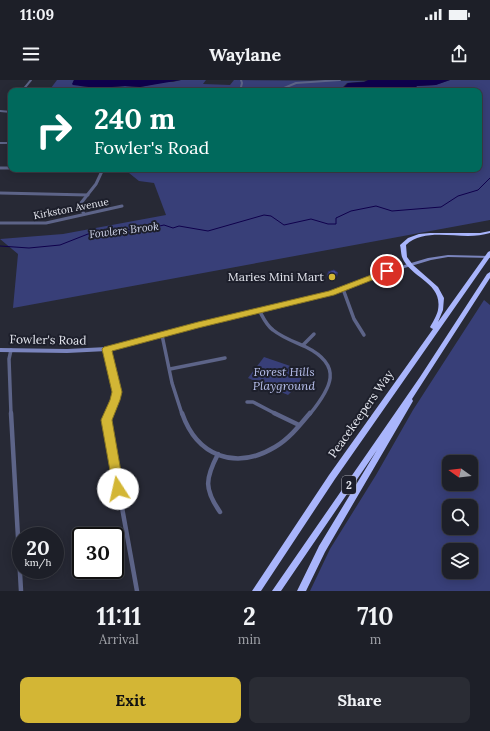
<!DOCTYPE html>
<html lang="en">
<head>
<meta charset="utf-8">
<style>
	body { margin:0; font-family:Lora,serif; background:#2a2c34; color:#f1f3f6; height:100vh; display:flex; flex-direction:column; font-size:15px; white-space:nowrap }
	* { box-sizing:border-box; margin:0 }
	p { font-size:13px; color:#a0a2a8 }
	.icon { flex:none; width:22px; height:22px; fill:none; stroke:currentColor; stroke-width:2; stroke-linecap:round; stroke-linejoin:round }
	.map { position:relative; height:511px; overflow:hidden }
	.panel { display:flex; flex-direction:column; background:#1d1f28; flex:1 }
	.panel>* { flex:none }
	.top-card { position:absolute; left:8px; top:8px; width:474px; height:84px; border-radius:8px; box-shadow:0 2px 10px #0003,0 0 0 1px #3b3d45; background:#00695c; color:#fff; overflow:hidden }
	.needle { width:26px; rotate:284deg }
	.tools { position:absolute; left:442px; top:375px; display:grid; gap:8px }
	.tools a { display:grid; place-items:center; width:36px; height:36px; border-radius:8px; background:#1d1f28; box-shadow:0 2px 10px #0003,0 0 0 1px #3b3d45; font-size:20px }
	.speed { position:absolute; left:12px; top:447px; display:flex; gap:8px; font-size:20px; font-weight:700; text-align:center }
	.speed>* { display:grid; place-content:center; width:52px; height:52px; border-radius:50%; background:#1d1f28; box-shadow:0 2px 10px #0003,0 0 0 1px #3b3d45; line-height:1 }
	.speed small { font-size:10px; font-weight:400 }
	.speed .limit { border:2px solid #111; border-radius:6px; background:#fff; color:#111 }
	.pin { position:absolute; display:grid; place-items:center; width:34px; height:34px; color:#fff; margin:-17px; border:2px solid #fff; border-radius:50%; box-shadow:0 1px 4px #0007 }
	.me { position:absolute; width:44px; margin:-22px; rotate:350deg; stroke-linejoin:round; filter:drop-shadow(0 0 3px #0008) }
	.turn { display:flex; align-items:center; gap:14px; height:84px; padding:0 20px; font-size:18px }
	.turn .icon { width:52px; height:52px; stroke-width:2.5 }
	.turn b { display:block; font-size:28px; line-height:34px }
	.eta { display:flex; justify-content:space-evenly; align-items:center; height:68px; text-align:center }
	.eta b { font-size:24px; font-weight:800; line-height:28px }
	.action { display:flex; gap:8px; margin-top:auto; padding:8px 20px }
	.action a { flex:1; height:46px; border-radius:8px; background:#d3b635; color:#111; font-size:16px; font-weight:800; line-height:46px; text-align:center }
	.action a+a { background:#2a2c34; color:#f1f3f6 }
	.status { display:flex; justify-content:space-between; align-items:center; height:28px; padding:0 20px; background:#1d1f28; direction:ltr }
	.status svg { height:11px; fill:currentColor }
	header { display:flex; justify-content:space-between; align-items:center; height:52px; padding:0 20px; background:#1d1f28; font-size:18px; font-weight:800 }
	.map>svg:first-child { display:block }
	.green { fill:#383f78; fill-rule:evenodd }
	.water { fill:#0f004c }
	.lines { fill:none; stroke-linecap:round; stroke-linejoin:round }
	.stream { stroke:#0f004c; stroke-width:1 }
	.street-far3 { stroke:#5d6488; stroke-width:2 }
	.street-far2 { stroke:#5d6488; stroke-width:3 }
	.street-far1 { stroke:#5d6488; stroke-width:3.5 }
	.street { stroke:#5d6488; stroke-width:4.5 }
	.secondary { fill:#7a84bd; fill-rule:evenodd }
	.highway { fill:#a9b5fc; fill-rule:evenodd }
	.wall { fill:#393e82 }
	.shaded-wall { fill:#2e326a }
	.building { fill:#424897; stroke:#2e326a }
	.route { fill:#d3b635; stroke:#897622 }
	.poi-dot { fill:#d3b635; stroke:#1d1f2b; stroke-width:1.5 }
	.labels { text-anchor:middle; stroke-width:4; stroke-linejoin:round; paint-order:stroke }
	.far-street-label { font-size:10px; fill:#e6e8f0; stroke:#1d1f2b }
	.far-water-label { font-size:11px; font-style:italic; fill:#cfd4ea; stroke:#1d1f2b }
	.shield { fill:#1d1f2b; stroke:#aaacb5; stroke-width:1 }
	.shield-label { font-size:11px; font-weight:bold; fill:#e6e8f0 }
	.poi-label { font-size:12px; fill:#e6e8f0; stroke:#1d1f2b; text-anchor:end }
	.street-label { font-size:12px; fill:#e6e8f0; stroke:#1d1f2b }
	.park-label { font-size:12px; font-style:italic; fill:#b8c0ec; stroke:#1d1f2b }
</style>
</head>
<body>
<div class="status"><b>11:09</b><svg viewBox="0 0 49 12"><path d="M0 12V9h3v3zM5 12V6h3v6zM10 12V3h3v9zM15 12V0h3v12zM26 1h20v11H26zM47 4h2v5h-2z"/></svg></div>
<header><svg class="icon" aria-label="menu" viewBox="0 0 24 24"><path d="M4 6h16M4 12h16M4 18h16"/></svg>Waylane<svg class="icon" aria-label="share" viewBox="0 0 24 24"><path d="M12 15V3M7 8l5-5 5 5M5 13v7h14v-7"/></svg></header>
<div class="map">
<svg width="490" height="511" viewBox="0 0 490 511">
	<rect width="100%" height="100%" fill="#272935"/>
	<g class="green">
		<path d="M57 0H74L73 2 80 6 100 8 125 6 140 7 163 2H173L181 0H206L203 4 230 5 234 0 369 1 347 3 340 10 336 11H52L54 10 51 8Z"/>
		<path d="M450 0H490V140L13 228 18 174 0 159 63 154 166 135 154 103 139 101 124 89H479V11H417L419 9 416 7 417 6 435 5Z"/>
		<path d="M484 220 490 225V511H310L330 469 376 395 413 330ZM449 382H471V404H449ZM449 426H471V448H449ZM449 470H471V492H449Z"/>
		<path d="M264 277 299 289 302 297 298 305 288 315 248 298Z"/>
	</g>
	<g class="water">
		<path d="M74 0H181L140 7 125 6 97 8 73 5 72 4Z"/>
		<path d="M368 0H450L436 5 417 6 416 7 420 8 417 11H336L342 9 348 3 364 2Z"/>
	</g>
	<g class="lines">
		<path class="stream" d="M0 166 29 168 60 165 88 154 121 149 142 150 164 145 173 148 179 146 208 151 264 135 271 136 284 145 311 139 328 144H336V138L351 131 376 126 392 131 441 127 458 116 478 110 490 98"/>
		<g class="street-far3">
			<path d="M22 11 31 0"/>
			<path d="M240 11 242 3 241 0"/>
			<path d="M277 11 296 3 340 0"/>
			<path d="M0 31 11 32"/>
			<path d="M0 63H11"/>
		</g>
		<g class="street-far2">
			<path d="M0 88H11"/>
			<path d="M92 89H123"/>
			<path d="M0 113 88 115"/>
			<path d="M84 134 81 128V123L96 104 103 89"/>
			<path d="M0 143H46L122 126"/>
		</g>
		<g class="street-far1">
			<path d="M343 209 354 239 364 255"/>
			<path d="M259 230C263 237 266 245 273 250 283 258 295 262 306 267 344 286 331 308 310 334"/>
			<path d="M162 255 172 303 182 334"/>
			<path d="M303 265 314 254"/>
			<path d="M107 269C111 284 120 303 116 319 114 324 111 329 109 334"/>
			<path d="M170 289 225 278"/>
			<path d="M247 322H253L276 334"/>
			<path d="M11 334 9 279 11 270"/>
		</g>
		<g class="street">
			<path d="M11 333 21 511"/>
			<path d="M109 333 107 344 137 511"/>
			<path d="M182 333C197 376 235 391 275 367 289 359 300 345 310 333"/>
			<path d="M274 333 299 345"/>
			<path d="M218 374C205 399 204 409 220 432"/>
		</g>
		<path class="secondary" d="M448 175 490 176V178L448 177 431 180 378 196 333 214 198 247 107 271 67 273 0 272V268L67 269 107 267 198 243 330 212 374 194 428 178Z"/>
		<g class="highway">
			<path d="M490 151V153C483 155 476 156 468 156 448 156 422 150 406 165L407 177 413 185 438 207 444 218 443 230 438 242 488 172 490 171V177L335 399 261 511H252L329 395 433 249 431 248 430 247C433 242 437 235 438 230 443 202 411 199 402 177 401 174 401 169 400 165L408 158 419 154 430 153H480Z"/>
			<path d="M490 192V198L412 319 413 321 325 472 306 511H297L319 466 377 370 281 511H272L420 297 487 194Z"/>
		</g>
	</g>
	<path class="wall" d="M328 192 337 197 331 200 327 196Z"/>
	<path class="shaded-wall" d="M338 193 337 197 331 200V196Z"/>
	<path class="building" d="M334 190 338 193 336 194 331 196 328 192Z"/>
	<path class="route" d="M387 189 391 191 390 193 334 215 198 248 112 271 122 312 120 320 112 340 124 409 122 413 118 414 114 413 101 340 110 320 112 312 102 269 104 267 198 242 329 211Z"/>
	<circle class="poi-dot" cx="332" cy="197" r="4"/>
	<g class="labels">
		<g class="far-street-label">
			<text transform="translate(71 128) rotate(-11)" y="4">Kirkston Avenue</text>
		</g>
		<g class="far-water-label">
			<text transform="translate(124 150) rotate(-7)" y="4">Fowlers Brook</text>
		</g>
		<rect class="shield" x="342" y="396" width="14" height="18" rx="3"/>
		<g class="shield-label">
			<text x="349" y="409">2</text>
		</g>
		<g class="poi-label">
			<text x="324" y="201">Maries Mini Mart</text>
		</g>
		<g class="street-label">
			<text transform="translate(48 260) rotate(1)" y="4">Fowler's Road</text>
			<text transform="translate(361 334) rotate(-55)" y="4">Peacekeepers Way</text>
		</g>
		<g class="park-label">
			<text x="284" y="296">Forest Hills<tspan x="284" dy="14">Playground</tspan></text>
		</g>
	</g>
</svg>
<div class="tools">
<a><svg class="needle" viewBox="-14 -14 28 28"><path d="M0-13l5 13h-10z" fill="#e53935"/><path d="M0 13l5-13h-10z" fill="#a0a2a8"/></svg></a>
<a><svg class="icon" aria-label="search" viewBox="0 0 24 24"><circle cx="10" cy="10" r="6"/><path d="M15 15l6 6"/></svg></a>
<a><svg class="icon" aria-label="layers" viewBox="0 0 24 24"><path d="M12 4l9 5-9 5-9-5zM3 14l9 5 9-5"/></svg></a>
</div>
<div class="speed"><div>20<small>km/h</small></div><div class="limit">30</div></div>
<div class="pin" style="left:387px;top:191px;background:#d93025"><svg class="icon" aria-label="arrive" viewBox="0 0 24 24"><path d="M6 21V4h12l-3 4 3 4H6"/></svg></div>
<svg class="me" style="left:118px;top:409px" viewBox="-20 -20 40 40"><circle r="19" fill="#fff"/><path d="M0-13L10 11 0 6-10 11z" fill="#d3b635"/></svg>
<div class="top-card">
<div class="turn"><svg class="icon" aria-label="right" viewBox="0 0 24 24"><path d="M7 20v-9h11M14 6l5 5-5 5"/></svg><div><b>240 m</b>Fowler's Road</div></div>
</div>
</div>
<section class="panel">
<div class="eta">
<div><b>11:11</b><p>Arrival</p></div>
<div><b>2</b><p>min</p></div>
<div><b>710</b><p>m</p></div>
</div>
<div class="action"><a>Exit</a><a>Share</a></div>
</section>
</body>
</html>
